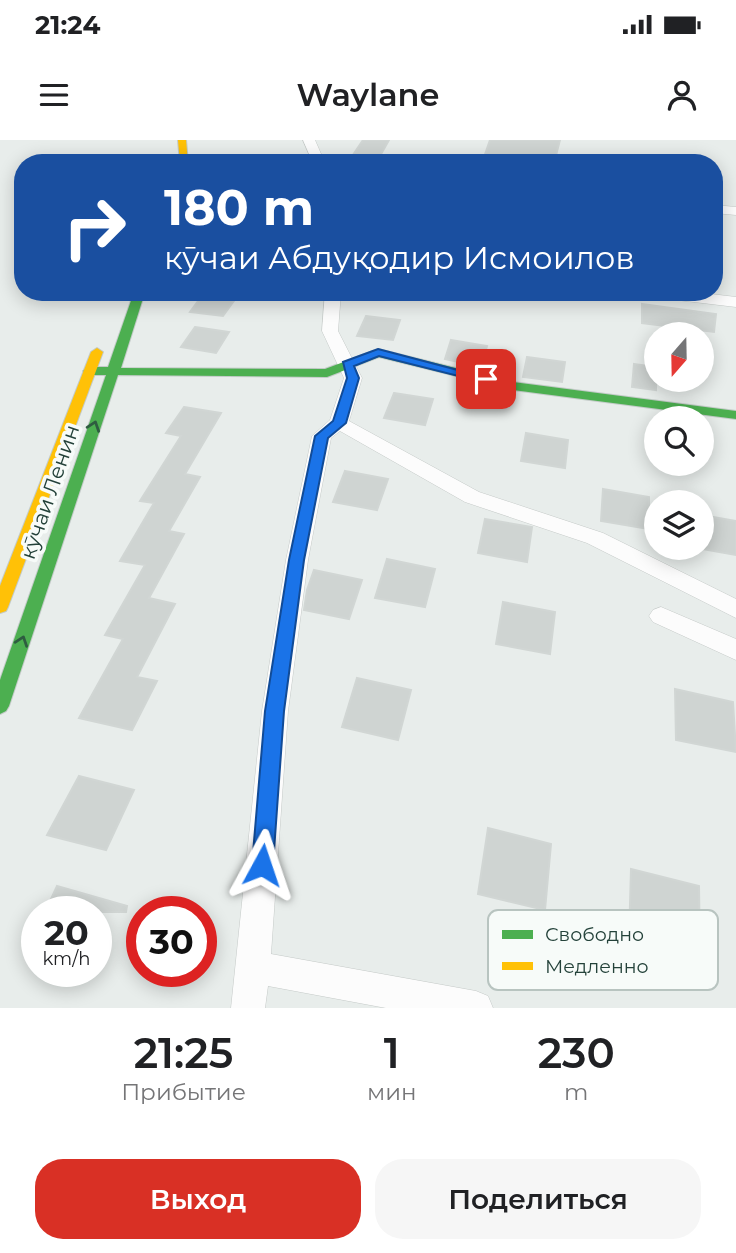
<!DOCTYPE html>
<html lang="ru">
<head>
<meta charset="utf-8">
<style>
	body { margin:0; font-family:Montserrat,sans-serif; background:#f6f6f6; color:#202124; height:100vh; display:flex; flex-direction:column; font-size:26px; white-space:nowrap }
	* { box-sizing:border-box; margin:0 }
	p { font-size:23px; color:#757577 }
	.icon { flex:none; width:38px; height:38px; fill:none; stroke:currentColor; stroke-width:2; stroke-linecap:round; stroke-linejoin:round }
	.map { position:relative; height:868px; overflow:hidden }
	.side { display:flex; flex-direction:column; background:#fff; flex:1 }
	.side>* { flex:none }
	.banner { position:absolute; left:14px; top:14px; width:709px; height:147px; border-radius:28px; box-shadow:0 4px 18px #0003; background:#1a4fa0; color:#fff; overflow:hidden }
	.needle { width:46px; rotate:200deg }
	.fabs { position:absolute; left:644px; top:182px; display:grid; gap:14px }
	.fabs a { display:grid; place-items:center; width:70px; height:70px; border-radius:50%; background:#fff; box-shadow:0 4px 18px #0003; font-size:35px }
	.speed { position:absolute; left:21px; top:756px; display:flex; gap:14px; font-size:35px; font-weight:700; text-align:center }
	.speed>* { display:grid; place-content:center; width:91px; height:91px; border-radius:50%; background:#fff; box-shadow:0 4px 18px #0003; line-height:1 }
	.speed small { font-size:18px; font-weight:400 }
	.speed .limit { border:10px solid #d22; background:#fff; color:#111 }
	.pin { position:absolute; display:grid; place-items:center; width:60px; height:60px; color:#fff; margin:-30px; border-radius:14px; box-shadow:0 4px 10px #0006 }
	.me { position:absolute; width:77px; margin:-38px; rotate:5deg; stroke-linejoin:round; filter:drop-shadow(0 0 5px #0008) }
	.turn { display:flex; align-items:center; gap:24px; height:147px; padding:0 35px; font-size:32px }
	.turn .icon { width:91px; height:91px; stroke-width:2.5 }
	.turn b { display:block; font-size:49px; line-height:60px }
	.eta { display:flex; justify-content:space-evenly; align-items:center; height:119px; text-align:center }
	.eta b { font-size:42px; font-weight:600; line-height:49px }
	.action { display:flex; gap:14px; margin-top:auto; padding:14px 35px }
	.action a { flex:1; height:80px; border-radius:28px; background:#d93025; color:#fff; font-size:28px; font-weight:600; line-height:80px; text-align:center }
	.action a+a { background:#f6f6f6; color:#202124 }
	.status { display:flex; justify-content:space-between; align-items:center; height:49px; padding:0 35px; background:#fff; direction:ltr }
	.status svg { height:19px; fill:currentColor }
	header { display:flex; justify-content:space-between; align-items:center; height:91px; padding:0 35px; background:#fff; font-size:32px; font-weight:600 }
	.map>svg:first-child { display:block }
	.building { fill:#cfd4d2; stroke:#d1d6d4; stroke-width:2 }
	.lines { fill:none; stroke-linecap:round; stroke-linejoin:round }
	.street-casing { stroke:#c5cac8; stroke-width:1 }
	.fast-casing { stroke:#c3cbc8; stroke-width:2 }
	.slow-casing { stroke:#c3cbc8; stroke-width:2 }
	.street { fill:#fcfcfc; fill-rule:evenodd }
	.fast { fill:#4caf50; fill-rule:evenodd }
	.slow { fill:#ffc107; fill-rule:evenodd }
	.oneway { stroke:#2e5d40 }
	.route { fill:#1a73e8; stroke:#114b97; stroke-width:2 }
	.labels { text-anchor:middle; stroke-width:7; stroke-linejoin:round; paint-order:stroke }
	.street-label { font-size:21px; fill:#24423a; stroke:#f7fbf9 }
	.key { fill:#f7fbf9; stroke:#b8c4c0; stroke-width:2 }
	.key-label { font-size:19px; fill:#24423a }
</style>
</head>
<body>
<div class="status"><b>21:24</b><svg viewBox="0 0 49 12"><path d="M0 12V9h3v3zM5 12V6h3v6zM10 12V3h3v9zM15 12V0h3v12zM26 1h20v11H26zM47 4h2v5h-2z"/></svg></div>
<header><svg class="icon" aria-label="menu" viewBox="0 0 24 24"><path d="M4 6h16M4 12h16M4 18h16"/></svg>Waylane<svg class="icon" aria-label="person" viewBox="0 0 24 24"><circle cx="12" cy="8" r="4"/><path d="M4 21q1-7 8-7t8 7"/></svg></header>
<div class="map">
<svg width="736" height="868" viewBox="0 0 736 868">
	<rect width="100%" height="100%" fill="#e8edeb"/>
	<g class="building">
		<path d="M363 0H389L376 23 349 21Z"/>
		<path d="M490 0H560L554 23H482Z"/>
		<path d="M204 153 236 158 223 176 190 172Z"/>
		<path d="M642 164 716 174 714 192 642 183Z"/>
		<path d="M366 176 400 180 393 200 357 196Z"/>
		<path d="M195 187 229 192 216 213 181 207Z"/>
		<path d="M451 200 487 206 481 227 445 219Z"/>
		<path d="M527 217 565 222 562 242 523 237Z"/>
		<path d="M634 224 656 227V250L632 247Z"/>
		<path d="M394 253 433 259 425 285 384 278Z"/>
		<path d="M184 267 221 273 185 334 200 337 169 391 184 394 149 458 175 464 137 537 157 541 132 590 79 578 123 499 105 495 145 425 120 421 154 363 140 361 181 296 166 293Z"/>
		<path d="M526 293 568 300 565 328 521 321Z"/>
		<path d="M345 331 388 339 377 370 333 362Z"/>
		<path d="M603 349 649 357V389L601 381Z"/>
		<path d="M702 375 736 381V415L702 409Z"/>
		<path d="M485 379 532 387 527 422 478 413Z"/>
		<path d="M387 419 435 429 425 467 375 458Z"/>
		<path d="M314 430 362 440 349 479 304 470 307 450Z"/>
		<path d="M503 462 555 472 550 514 496 504Z"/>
		<path d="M357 538 411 550 398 600 342 587Z"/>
		<path d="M675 549 733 562 736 612 676 600Z"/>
		<path d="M79 636 134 650 106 710 47 695Z"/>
		<path d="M488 688 551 704 545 770 478 754Z"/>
		<path d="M631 729 699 746 700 817 629 799Z"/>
		<path d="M57 746 127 766 126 772H45Z"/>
	</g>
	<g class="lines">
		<defs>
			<g id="street">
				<path d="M303 0H315L325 23H313Z"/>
				<path d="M714 65 736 67V75L714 73Z"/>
				<path d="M325 152H341L338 191 362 238 349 281 479 352 603 393 736 459V478L587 403 465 362 340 291 331 298 308 420 288 571 271 814 476 851 488 856 493 868H386L268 846 265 868H231L262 571 286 420 312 296 330 280 344 238 322 191Z"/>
				<path d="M644 152H694L736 157V167L652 157Z"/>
				<path d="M661 467 736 499V520L653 482 649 476 653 470Z"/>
			</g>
			<path id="fast" d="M134 152H145L121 228 325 229 378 209 513 242 736 271V279L513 250 379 217 327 237 118 235 9 566 6 571 0 574V540L106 235H89L83 231 89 227H108Z"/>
			<g id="slow">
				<path d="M178 0H186L188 23H180Z"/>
				<path d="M97 208 103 212 8 467 6 471 0 473V446L91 212Z"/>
			</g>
		</defs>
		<use href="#street" class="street-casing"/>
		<use href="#fast" class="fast-casing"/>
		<use href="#slow" class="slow-casing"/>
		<use href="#street" class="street"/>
		<use href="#fast" class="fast"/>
		<use href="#slow" class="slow"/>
	</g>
	<defs><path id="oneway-chevron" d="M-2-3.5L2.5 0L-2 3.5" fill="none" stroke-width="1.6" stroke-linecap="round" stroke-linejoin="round" transform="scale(1.75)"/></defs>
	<g class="oneway">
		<use href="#oneway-chevron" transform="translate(94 286) rotate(-71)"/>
		<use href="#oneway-chevron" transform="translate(22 501) rotate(-71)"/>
	</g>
	<path class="route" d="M378 209 492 239 486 243 379 216 354 226 359 238 346 283 328 298 304 420 284 571 273 725 270 732 262 735 255 732 252 725 265 571 289 420 315 296 333 281 347 238 343 222Z"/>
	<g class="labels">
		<g class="street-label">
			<text transform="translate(50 352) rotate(-71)" y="7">кӯчаи Ленин</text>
		</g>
	</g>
	<rect x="488" y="770" width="230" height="80" rx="10" class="key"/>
	<rect x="502" y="790" width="31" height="9" fill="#4caf50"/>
	<rect x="502" y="822" width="31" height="8" fill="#ffc107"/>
	<g class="key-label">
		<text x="545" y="801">Свободно</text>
		<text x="545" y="833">Медленно</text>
	</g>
</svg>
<div class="fabs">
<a><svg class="needle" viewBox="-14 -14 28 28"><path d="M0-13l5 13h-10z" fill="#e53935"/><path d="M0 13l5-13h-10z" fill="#757577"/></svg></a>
<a><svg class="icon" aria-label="search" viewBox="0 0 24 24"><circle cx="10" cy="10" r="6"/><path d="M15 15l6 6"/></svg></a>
<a><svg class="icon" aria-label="layers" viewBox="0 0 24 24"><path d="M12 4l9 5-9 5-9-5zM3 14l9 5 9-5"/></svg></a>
</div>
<div class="speed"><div>20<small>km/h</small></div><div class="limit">30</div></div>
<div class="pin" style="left:486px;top:239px;background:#d93025"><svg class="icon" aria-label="arrive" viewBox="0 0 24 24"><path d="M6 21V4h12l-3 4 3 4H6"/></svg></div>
<svg class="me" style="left:262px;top:725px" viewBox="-20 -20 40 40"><path d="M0-17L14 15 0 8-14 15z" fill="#1a73e8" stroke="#fff" stroke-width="4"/></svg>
<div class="banner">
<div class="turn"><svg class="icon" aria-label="right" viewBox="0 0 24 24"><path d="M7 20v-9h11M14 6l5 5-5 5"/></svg><div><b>180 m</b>кӯчаи Абдуқодир Исмоилов</div></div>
</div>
</div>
<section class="side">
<div class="eta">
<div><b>21:25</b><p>Прибытие</p></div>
<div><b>1</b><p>мин</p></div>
<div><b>230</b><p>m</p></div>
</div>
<div class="action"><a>Выход</a><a>Поделиться</a></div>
</section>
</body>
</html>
